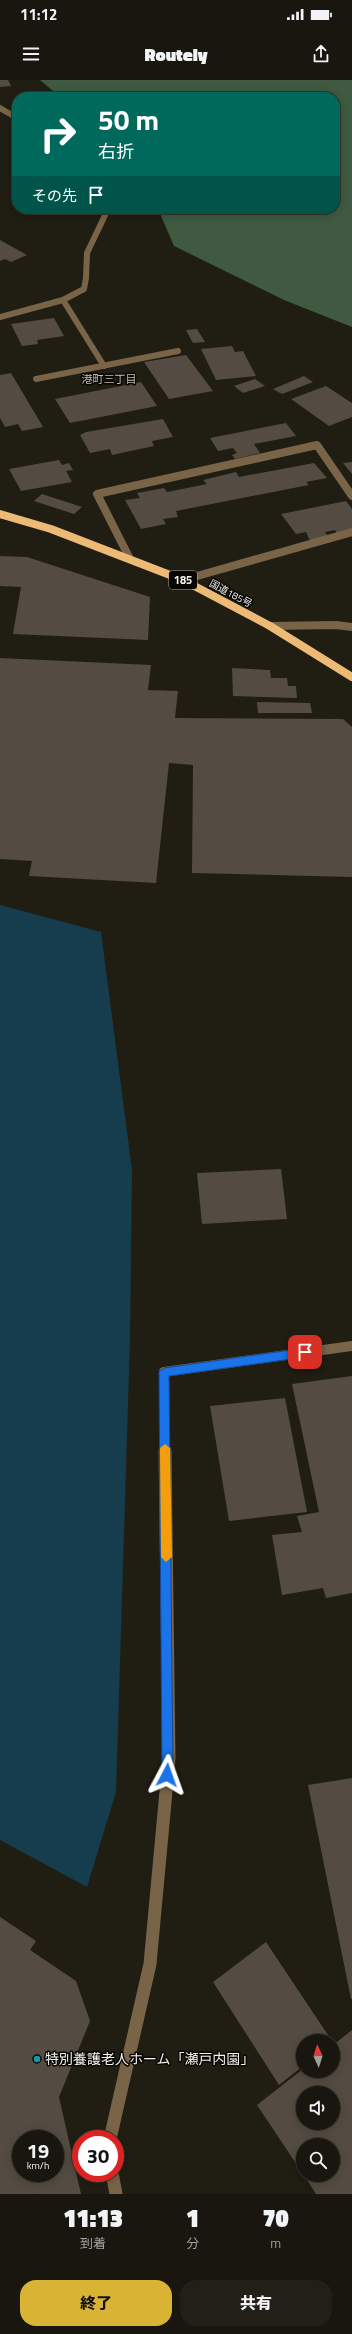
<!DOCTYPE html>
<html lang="ja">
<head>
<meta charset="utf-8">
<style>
	body { margin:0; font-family:"Titillium Web","Noto Sans JP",sans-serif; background:#211f17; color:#f1f3f6; height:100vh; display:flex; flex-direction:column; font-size:15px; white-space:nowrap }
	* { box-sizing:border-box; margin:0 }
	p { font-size:13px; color:#9f9f9e }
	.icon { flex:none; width:22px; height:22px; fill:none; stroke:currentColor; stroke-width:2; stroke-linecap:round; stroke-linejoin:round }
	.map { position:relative; height:2114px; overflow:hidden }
	.drawer { display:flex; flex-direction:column; background:#18160e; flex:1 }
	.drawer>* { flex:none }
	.banner { position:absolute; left:12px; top:12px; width:328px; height:122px; border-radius:16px; box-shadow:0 2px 10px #0003,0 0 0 1px #36352e; background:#00695c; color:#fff; overflow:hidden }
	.needle { width:26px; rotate:356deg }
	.buttons { position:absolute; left:296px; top:1954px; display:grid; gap:8px }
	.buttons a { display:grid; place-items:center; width:44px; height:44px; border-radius:50%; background:#18160e; box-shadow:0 2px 10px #0003,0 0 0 1px #36352e; font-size:20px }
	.speed { position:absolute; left:12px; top:2050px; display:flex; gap:8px; font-size:20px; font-weight:700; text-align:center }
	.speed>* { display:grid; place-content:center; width:52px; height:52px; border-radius:50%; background:#18160e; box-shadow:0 2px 10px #0003,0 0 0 1px #36352e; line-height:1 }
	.speed small { font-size:10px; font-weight:400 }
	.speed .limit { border:6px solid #d22; background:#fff; color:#111 }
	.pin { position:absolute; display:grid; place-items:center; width:34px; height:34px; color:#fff; margin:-17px; border-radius:8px; box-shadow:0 2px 6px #0006 }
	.me { position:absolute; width:44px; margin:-22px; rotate:4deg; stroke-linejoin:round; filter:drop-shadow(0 0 3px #0008) }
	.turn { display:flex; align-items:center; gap:14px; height:84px; padding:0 20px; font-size:18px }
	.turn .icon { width:52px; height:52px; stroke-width:2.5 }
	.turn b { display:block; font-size:28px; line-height:34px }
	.then { display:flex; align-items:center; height:38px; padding:0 20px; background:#0003; gap:8px; font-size:15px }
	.eta { display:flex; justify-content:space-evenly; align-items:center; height:68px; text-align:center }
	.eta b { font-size:24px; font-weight:800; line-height:28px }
	.cta { display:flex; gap:8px; margin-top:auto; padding:8px 20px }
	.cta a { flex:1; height:46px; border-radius:16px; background:#d9b334; color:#111; font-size:16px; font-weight:800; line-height:46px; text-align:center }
	.cta a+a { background:#211f17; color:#f1f3f6 }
	.status { display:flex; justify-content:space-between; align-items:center; height:28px; padding:0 20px; background:#18160e; direction:ltr }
	.status svg { height:11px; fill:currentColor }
	header { display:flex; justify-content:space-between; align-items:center; height:52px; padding:0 20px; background:#18160e; font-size:18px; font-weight:800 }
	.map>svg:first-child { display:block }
	.forest { fill:#3f5a40 }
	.water { fill:#153d4d }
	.building { fill:#544c42; fill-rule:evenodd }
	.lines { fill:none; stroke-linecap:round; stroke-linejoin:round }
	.service { stroke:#796447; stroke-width:8 }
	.minor-far3 { stroke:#796447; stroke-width:6 }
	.minor-far2 { stroke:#796447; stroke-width:8 }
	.minor-far1 { stroke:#796447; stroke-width:10 }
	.minor { stroke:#796447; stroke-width:13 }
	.trunk { stroke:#ecba74; stroke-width:8 }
	.route { fill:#1a73e8; stroke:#114b97 }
	.slow { fill:#f59e0b }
	.culture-dot { fill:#0f9aa8; stroke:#090704; stroke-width:1.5 }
	.labels { text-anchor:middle; stroke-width:3; stroke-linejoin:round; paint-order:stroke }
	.far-street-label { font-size:10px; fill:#f2f0e9; stroke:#090704 }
	.far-neighbourhood-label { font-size:11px; fill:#c3bfb2; stroke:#090704 }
	.shield { fill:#090704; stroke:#acaaa4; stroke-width:1 }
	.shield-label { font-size:11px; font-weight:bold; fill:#f2f0e9 }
	.near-poi-label { font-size:14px; fill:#f2f0e9; stroke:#090704; text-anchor:start }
</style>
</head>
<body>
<div class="status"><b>11:12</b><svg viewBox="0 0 49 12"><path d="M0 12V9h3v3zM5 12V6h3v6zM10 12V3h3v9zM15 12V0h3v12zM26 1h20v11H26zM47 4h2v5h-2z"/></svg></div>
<header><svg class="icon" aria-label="menu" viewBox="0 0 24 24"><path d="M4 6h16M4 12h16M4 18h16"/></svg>Routely<svg class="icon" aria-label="share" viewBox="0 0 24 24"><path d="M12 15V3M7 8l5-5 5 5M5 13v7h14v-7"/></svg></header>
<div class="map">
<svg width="352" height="2114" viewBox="0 0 352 2114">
	<rect width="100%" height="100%" fill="#201d13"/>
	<path class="forest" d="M40 0H352V247L284 220 174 166 158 129H335V17H60Z"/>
	<path class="water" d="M0 825 101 852 132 1090 130 1259 116 1712 87 1807 0 1760Z"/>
	<g class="building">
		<path d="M0 0H8L11 6 0 7Z"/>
		<path d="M0 160 27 175 11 182 5 179 0 181Z"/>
		<path d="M54 238 64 256 37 260 38 264 22 266 11 244Z"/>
		<path d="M197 249 205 262 193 263 186 250Z"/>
		<path d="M232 266 235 272 243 271 256 296 216 300 201 269Z"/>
		<path d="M186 275 213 311 169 319 144 282Z"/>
		<path d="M11 293 43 347 22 351 18 344 5 347 0 338V295Z"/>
		<path d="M304 296 313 302 282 314 273 309Z"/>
		<path d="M255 299 265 306 243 313 234 306Z"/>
		<path d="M141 302 157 326 70 343 55 319Z"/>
		<path d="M326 306 352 323V337L329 346 291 319Z"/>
		<path d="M163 339 173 357 152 361 154 366 112 375 110 369 90 373 80 355 86 352Z"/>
		<path d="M286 343 296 356 254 364 260 373 235 379 232 375 237 373 233 368 218 371 210 358Z"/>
		<path d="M59 380 62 385 69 383 73 390 66 391 72 402 21 411 9 389Z"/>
		<path d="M352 382V394L343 383Z"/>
		<path d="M314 383 327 398 306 402 309 405 176 431 178 437 163 439 166 444 141 449 125 420 140 418 137 413 164 408 167 412 207 404 203 400 236 392 239 397Z"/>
		<path d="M42 414 82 427 74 434 34 421Z"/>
		<path d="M346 421 352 429V451L338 455 335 450 325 452 328 456 310 461 306 452 296 454 281 434Z"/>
		<path d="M0 476 27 477 150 517 148 560 13 554 21 507 0 506Z"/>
		<path d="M0 578 151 585 148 610 178 611 175 638 343 639 352 647V797L192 793 193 685 169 683 156 803 29 796 32 781 0 779Z"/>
		<path d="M232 588 270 590 271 598H287L288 606H296L297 618 233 616Z"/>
		<path d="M257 622 310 623 312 633H258Z"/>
		<path d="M281 1089 287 1139 202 1144 197 1093Z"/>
		<path d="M352 1296V1513L326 1518 323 1508 282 1515 272 1455 302 1452 297 1436 319 1432 292 1304Z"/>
		<path d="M285 1318 307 1432 229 1441 210 1326Z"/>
		<path d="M352 1698V1919H351L308 1705Z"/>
		<path d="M0 1837 36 1861 30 1870 76 1901 90 1941 59 2017 81 2114H0ZM21 2059H55V2093H21Z"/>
		<path d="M266 1862 332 1961H303V1986L279 2005 213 1902Z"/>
		<path d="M352 1950V2114H316L304 2095H333V2065H303V2094L257 2025 303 1989V1991H333V1965ZM303 2013H333V2043H303Z"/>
	</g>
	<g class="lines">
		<path class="service" d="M270 546 336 545 352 547"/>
		<g class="minor-far3">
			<path d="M0 28 17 38"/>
			<path d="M63 220 104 286"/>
			<path d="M0 237 63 220 84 209 86 198 87 173 108 129"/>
			<path d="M36 299 178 271"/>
		</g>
		<g class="minor-far2">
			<path d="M130 479 97 414 317 365 352 416"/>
			<path d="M183 500 352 452"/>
		</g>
		<path class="minor-far1" d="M165 1372 164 1292 352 1266"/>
		<g class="minor">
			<path d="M110 2059 150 1884 169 1679 165 1371"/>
			<path d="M112 2093 116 2114"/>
		</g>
		<path class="trunk" d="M0 434 51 449 183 500 270 546 352 597"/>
	</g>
	<path class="route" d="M305 1268 310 1272 305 1277 169 1296 173 1695 172 1699 167 1701 163 1699 162 1695 159 1292 164 1288Z"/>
	<path class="slow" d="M165 1364 170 1368 172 1477 166 1482 161 1477 160 1368Z"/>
	<circle class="culture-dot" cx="37" cy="1979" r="4"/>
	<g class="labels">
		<g class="far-street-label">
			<text transform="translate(231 513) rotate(28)" y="4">国道185号</text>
		</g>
		<g class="far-neighbourhood-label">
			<text x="109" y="303">港町三丁目</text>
		</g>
		<rect class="shield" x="169" y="491" width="28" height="18" rx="3"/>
		<g class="shield-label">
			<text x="183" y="504">185</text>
		</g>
		<g class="near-poi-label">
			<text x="45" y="1984">特別養護老人ホーム「瀬戸内園」</text>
		</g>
	</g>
</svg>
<div class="buttons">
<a><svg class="needle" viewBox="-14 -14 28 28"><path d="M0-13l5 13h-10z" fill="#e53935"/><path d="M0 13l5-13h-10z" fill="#9f9f9e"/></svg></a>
<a><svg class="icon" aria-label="sound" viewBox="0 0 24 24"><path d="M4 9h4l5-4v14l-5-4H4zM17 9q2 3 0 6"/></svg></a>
<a><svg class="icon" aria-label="search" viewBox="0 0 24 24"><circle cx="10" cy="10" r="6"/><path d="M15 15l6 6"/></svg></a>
</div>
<div class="speed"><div>19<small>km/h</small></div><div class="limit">30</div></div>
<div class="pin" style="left:305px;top:1272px;background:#d93025"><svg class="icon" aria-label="arrive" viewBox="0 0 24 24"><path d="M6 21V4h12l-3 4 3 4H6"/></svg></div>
<svg class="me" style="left:167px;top:1695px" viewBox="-20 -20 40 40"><path d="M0-17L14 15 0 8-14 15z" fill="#1a73e8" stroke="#fff" stroke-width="4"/></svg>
<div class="banner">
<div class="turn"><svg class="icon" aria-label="right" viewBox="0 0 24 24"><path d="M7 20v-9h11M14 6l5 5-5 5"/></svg><div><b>50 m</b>右折</div></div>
<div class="then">その先<svg class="icon" aria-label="arrive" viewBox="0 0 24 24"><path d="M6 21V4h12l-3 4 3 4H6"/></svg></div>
</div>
</div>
<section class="drawer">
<div class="eta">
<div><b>11:13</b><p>到着</p></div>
<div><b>1</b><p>分</p></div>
<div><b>70</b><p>m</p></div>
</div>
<div class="cta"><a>終了</a><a>共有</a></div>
</section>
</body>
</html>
